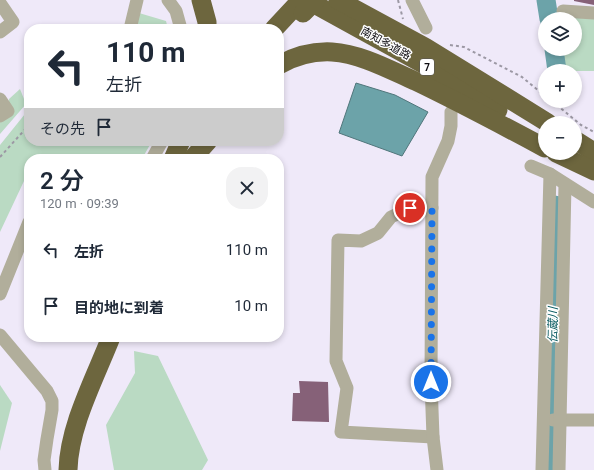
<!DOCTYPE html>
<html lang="ja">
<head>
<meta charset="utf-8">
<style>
	body { margin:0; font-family:Roboto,"Noto Sans JP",sans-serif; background:#f2f2f3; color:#1f2937; height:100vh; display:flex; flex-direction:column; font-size:15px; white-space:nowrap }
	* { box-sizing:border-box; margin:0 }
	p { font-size:13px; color:#747a83 }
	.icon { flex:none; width:22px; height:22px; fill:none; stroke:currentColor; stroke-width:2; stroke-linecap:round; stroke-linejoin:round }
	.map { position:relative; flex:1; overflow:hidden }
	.side { position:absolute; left:24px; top:154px; width:260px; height:188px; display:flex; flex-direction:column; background:#fff; border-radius:16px; box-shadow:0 2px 6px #0003 }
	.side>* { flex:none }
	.guide { position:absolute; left:24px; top:24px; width:260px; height:122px; border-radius:16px; box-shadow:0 2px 6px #0003; background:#fff; color:#1f2937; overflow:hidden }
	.controls { position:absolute; left:538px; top:12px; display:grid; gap:8px }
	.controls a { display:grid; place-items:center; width:44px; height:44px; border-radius:50%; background:#fff; box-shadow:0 2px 6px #0003; font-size:20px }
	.pin { position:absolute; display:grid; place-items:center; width:34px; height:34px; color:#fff; margin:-17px; border:2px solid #fff; border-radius:50%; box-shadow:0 1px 4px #0007 }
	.me { position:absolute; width:44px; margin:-22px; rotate:0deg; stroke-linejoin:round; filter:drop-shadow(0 0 3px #0008) }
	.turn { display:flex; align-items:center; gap:14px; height:84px; padding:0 16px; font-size:18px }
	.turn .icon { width:52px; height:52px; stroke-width:2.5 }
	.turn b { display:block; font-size:28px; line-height:34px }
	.then { display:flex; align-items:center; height:38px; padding:0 16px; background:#0003; gap:8px; font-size:15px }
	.round { display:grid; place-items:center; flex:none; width:42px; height:42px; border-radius:16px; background:#f2f2f3 }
	.summary { display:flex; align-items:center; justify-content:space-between; height:68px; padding:0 16px }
	h1 { font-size:24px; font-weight:600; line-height:30px }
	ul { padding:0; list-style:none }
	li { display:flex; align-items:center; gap:12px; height:56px; padding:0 16px }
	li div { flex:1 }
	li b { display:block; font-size:15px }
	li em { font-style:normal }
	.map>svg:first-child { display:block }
	.green { fill:#badac3 }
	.water { fill:#6ca3a9; stroke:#50767b }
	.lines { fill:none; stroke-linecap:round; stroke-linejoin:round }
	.river { stroke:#6ca3a9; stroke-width:19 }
	.building { fill:#866178 }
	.path { stroke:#9c98a4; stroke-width:2; stroke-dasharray:3 3; stroke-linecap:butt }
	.minor { stroke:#b1ae9b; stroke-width:13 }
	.highway { stroke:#6d663e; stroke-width:19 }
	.highway-bridge { stroke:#6d663e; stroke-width:19 }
	.route { stroke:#1a73e8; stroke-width:7; stroke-dasharray:0 12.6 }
	.labels { text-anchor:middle; stroke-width:3; stroke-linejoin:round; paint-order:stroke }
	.shield { fill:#fff; stroke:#565558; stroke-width:1 }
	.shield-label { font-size:10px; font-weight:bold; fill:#0e0c11 }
	.street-label { font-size:11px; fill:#0e0c11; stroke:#fff }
	.water-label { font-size:12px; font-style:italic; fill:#0b5c62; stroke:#fff }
</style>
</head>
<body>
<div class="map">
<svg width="594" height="470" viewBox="0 0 594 470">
	<rect width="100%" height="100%" fill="#efe9f9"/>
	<g class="green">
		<path d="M139 13 166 21 168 29H134Z"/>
		<path d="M558 18H594V71H565L562 49H575V19Z"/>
		<path d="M20 89 26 104 0 134V116L8 111 9 99Z"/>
		<path d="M29 109V141H152L142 159H29V177L24 181 0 232V145Z"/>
		<path d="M134 351 158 356 208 460 202 470H114L106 425 135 373Z"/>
		<path d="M0 385 12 403 0 451Z"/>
	</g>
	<path class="water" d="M356 83 395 95 428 112 402 156 339 133Z"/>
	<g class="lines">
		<g class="river">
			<path d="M546 0 549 19"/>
			<path d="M554 49 557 71"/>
			<path d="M551 470 555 205"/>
		</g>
	</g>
	<g class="building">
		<path d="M574 0H594V5L574 1Z"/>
		<path d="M299 381 328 382 329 422 292 421 293 393H300Z"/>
	</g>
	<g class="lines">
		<g class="path">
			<path d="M398 0 403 19"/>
			<path d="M450 45 464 47 522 77 545 96"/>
			<path d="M552 101 581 125 594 132"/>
			<path d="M0 157 29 125"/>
		</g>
		<g class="minor">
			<path d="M168 0 176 11 181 29"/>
			<path d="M412 0 426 28"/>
			<path d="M0 3 13 22 0 32"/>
			<path d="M563 11 594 13"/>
			<path d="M130 29 137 0"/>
			<path d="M0 99 8 111 0 116"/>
			<path d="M152 159 162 141"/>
			<path d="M531 166 550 174 594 202"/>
			<path d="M432 208H410L391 217 378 233 361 241 338 240 336 361 347 388 341 432 433 437"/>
			<path d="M0 294 29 222"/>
			<path d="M0 335 47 391 52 401V410L47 439 44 460 45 470"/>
			<path d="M553 420H594"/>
			<path d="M437 470 433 437 431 382 432 177 448 141 451 126V112"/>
			<path d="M542 470 550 174"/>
			<path d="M559 470 565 184"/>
		</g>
		<g class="highway">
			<path d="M201 0 207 22V29"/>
			<path d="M307 0 425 65 498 110"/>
			<path d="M338 0 425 47 548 123"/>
			<path d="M274 29 301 0"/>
			<path d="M279 65C295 56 313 51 332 52 361 54 388 69 415 81 459 102 502 125 545 148"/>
			<path d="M575 140 594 152"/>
			<path d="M556 153 594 171"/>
			<path d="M173 159 181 141"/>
			<path d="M192 159 208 141"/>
			<path d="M68 470C69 426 95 378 111 337"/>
		</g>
		<path class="highway-bridge" d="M303 13 316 0"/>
	</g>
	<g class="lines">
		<path class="route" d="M410 208H432L431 382"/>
	</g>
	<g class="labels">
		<rect class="shield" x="420" y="59" width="14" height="16" rx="3"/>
		<g class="shield-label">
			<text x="427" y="71">7</text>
		</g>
		<g class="street-label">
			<text transform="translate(386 43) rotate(29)" y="4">南知多道路</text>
		</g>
		<g class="water-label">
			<text transform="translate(553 325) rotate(-89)" y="4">伝蔵川</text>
		</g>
	</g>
</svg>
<div class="controls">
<a><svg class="icon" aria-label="layers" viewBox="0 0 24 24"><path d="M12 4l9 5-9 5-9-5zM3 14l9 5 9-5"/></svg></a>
<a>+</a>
<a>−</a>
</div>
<div class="pin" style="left:410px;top:208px;background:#d93025"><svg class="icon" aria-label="arrive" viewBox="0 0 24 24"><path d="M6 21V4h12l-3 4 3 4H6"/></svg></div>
<svg class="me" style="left:431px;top:382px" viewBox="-20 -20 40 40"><circle r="17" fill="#1a73e8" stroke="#fff" stroke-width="3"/><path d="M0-11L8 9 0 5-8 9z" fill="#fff"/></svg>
<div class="guide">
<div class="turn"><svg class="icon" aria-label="left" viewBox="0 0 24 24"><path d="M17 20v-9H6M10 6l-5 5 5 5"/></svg><div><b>110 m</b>左折</div></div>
<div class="then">その先<svg class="icon" aria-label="arrive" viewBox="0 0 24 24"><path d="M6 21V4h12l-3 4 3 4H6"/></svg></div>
</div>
<section class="side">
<div class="summary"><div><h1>2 分</h1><p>120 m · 09:39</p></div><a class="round"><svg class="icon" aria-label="close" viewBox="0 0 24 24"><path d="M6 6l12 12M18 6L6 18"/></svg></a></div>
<ul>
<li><svg class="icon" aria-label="left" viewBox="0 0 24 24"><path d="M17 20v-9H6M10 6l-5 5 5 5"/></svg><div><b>左折</b></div><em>110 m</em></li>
<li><svg class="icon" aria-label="arrive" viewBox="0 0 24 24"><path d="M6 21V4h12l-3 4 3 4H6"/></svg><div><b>目的地に到着</b></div><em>10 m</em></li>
</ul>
</section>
</div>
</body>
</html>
